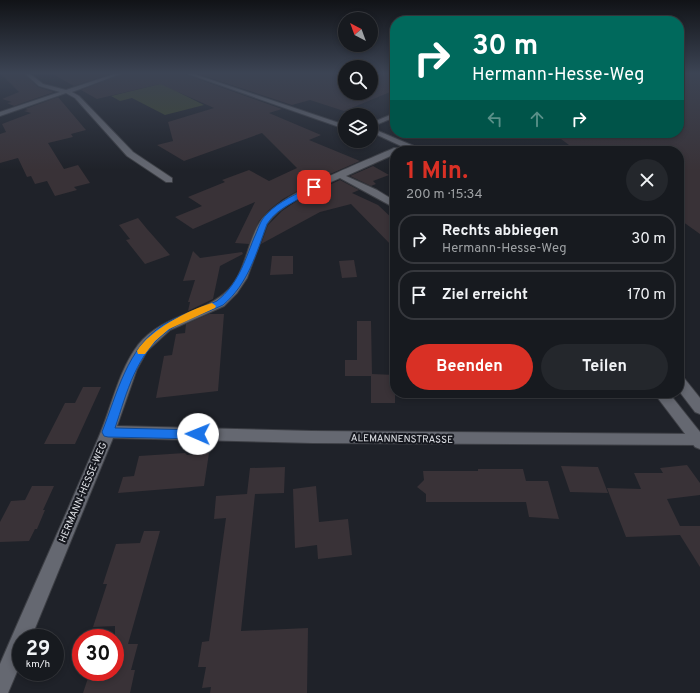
<!DOCTYPE html>
<html lang="de">
<head>
<meta charset="utf-8">
<style>
	body { margin:0; font-family:Overpass,sans-serif; background:#24272c; color:#f1f3f6; height:100vh; display:flex; flex-direction:column; font-size:15px; white-space:nowrap }
	* { box-sizing:border-box; margin:0 }
	p { font-size:13px; color:#9ea1a4 }
	.icon { flex:none; width:22px; height:22px; fill:none; stroke:currentColor; stroke-width:2; stroke-linecap:round; stroke-linejoin:round }
	.map { position:relative; flex:1; overflow:hidden }
	.panel { position:absolute; left:390px; top:146px; width:294px; height:252px; display:flex; flex-direction:column; background:#171a1f; border-radius:16px; box-shadow:0 2px 6px #0003,0 0 0 1px #36383d }
	.panel>* { flex:none }
	.banner { position:absolute; left:390px; top:16px; width:294px; height:122px; border-radius:16px; box-shadow:0 2px 6px #0003,0 0 0 1px #36383d; background:#00695c; color:#fff; overflow:hidden }
	.needle { width:26px; rotate:319deg }
	.tools { position:absolute; left:338px; top:12px; display:grid; gap:8px }
	.tools a { display:grid; place-items:center; width:40px; height:40px; border-radius:50%; background:#171a1f; box-shadow:0 2px 6px #0003,0 0 0 1px #36383d; font-size:20px }
	.speed { position:absolute; left:12px; top:629px; display:flex; gap:8px; font-size:20px; font-weight:700; text-align:center }
	.speed>* { display:grid; place-content:center; width:52px; height:52px; border-radius:50%; background:#171a1f; box-shadow:0 2px 6px #0003,0 0 0 1px #36383d; line-height:1 }
	.speed small { font-size:10px; font-weight:400 }
	.speed .limit { border:6px solid #d22; background:#fff; color:#111 }
	.pin { position:absolute; display:grid; place-items:center; width:34px; height:34px; color:#fff; margin:-17px; border-radius:8px; box-shadow:0 2px 6px #0006 }
	.me { position:absolute; width:44px; margin:-22px; rotate:271deg; stroke-linejoin:round; filter:drop-shadow(0 0 3px #0008) }
	.turn { display:flex; align-items:center; gap:14px; height:84px; padding:0 16px; font-size:18px }
	.turn .icon { width:52px; height:52px; stroke-width:2.5 }
	.turn b { display:block; font-size:28px; line-height:34px }
	.lanes { display:flex; align-items:center; height:38px; padding:0 16px; background:#0003; justify-content:center; gap:20px; direction:ltr }
	.lanes .off { opacity:.35 }
	.round { display:grid; place-items:center; flex:none; width:42px; height:42px; border-radius:21px; background:#24272c }
	.overview { display:flex; align-items:center; justify-content:space-between; height:68px; padding:0 16px }
	h1 { font-size:24px; font-weight:700; line-height:30px; color:#d93025 }
	.action { display:flex; gap:8px; margin-top:auto; padding:8px 16px }
	.action a { flex:1; height:46px; border-radius:24px; background:#d93025; color:#fff; font-size:16px; font-weight:700; line-height:46px; text-align:center }
	.action a+a { background:#24272c; color:#f1f3f6 }
	ul { padding:0; list-style:none }
	li { display:flex; align-items:center; gap:12px; height:50px; margin:0 8px 6px; padding:0 8px; border:2px solid #36383d; border-radius:16px }
	li div { flex:1 }
	li b { display:block; font-size:15px }
	li em { font-style:normal }
	.map>svg:first-child { display:block }
	.green { fill:#3d462d }
	.building { fill:#393237 }
	.lines { fill:none; stroke-linecap:round; stroke-linejoin:round }
	.minor-casing { stroke:#3d3f45; stroke-width:2 }
	.secondary-casing { stroke:#3d3f45; stroke-width:2 }
	.minor { fill:#656871; fill-rule:evenodd }
	.secondary { fill:#656871; fill-rule:evenodd }
	.route { fill:#1a73e8; stroke:#114b97 }
	.slow { fill:#f59e0b }
	.labels { text-anchor:middle; stroke-width:4; stroke-linejoin:round; paint-order:stroke }
	.street-label { font-size:10px; fill:#e2e4e9; stroke:#16181f }
</style>
</head>
<body>
<div class="map">
<svg width="700" height="693" viewBox="0 0 700 693">
	<rect width="100%" height="100%" fill="#1f2229"/>
	<path class="green" d="M168 82 178 92 204 105 165 115 132 98 120 101 111 96Z"/>
	<g class="building">
		<path d="M0 73H23L38 87 54 92 14 106 7 103 12 102 2 99 19 92Z"/>
		<path d="M51 73H113L74 86Z"/>
		<path d="M124 73H184V74L282 109 269 113 321 135 309 140 360 161 321 178 283 199 269 210 259 221 249 244 235 243 255 202 193 229 175 217 202 206 188 197 225 182 222 180 249 170 269 181 297 168 262 133 184 161 157 145 173 141 168 122 214 108 160 84 97 99 81 90Z"/>
		<path d="M195 73H345V93H371V73H385L395 75V90L344 111 310 100 292 105Z"/>
		<path d="M679 73H700V234L679 219V151H577L553 133H679Z"/>
		<path d="M58 97 86 130 71 134 73 137 48 143 64 169 78 165 90 183 74 187 77 190 55 196 47 181 35 184 31 176 27 177 18 158 0 163V134L6 132 2 124 31 113 24 111 28 110 25 109Z"/>
		<path d="M373 166 389 175 373 181 376 184 371 186 350 176Z"/>
		<path d="M340 180 359 190 352 193 378 205 395 221V249L351 204 320 212 261 244 268 225 282 211 301 198Z"/>
		<path d="M138 218 147 229 170 255 145 264 126 240 130 239 119 225Z"/>
		<path d="M193 251 200 258 242 252 243 254 220 266 213 299 188 311 190 302H188L195 280 183 281Z"/>
		<path d="M272 256H293V274L270 275Z"/>
		<path d="M354 260 357 277 342 278 339 261Z"/>
		<path d="M209 314H224L218 391 156 398 164 356 172 355 176 334 185 333 186 324Z"/>
		<path d="M357 321H371L372 374 395 375V403H371V376H345V360H357Z"/>
		<path d="M83 387H101L75 444H44L65 403H75Z"/>
		<path d="M185 453 187 455 209 453 204 486 118 493 123 477 134 476 139 456Z"/>
		<path d="M687 465 700 483V495L667 499 680 526H700V567L680 535 626 537 607 488 641 489 634 473H663L660 468Z"/>
		<path d="M561 466 598 467 608 493 570 492Z"/>
		<path d="M285 467 284 493 255 494 241 631 308 628 307 693H210L211 687 202 688 206 667H198L202 642 209 641 226 518 214 519 216 496 247 494 250 468Z"/>
		<path d="M478 469H523L526 481H548L559 519 529 517 526 502H426V494L417 487 424 480 423 471H478Z"/>
		<path d="M32 486H54L43 510H45L37 529H35L29 541 0 542V522L11 501 25 500Z"/>
		<path d="M316 486 319 522 348 519 352 555 318 559 317 545 295 548 293 489Z"/>
		<path d="M144 531H160L128 644H138L131 670H135L130 693H83L90 672H115V626L93 627 107 584H103L116 544 140 543Z"/>
	</g>
	<g class="lines">
		<defs>
			<g id="minor">
				<path d="M24 73H29L43 84 66 90 117 73H123L72 92 79 96 133 152 172 178V182H166L127 156 75 98 66 93 0 116V112L60 92 39 86Z"/>
				<path d="M395 113V117L371 127V123Z"/>
				<path d="M394 148H397L401 150 395 151V154L346 176 377 190 395 201V208L340 178C317 188 281 203 267 224L247 278 237 293 224 306 170 330 147 351 137 369 117 426 312 431 697 434 700 435V445L312 443 113 438 31 638H21V662L8 693H0V664C33 587 68 511 100 434 112 405 119 370 138 345 163 314 203 315 228 290 246 272 247 242 260 222 279 193 361 163 394 148Z"/>
			</g>
			<g id="secondary">
				<path d="M185 73H191L345 125V129Z"/>
				<path d="M371 128 421 149 422 151H412L371 132Z"/>
				<path d="M679 377 684 378 700 398V414L695 412 679 391Z"/>
				<path d="M654 393H669L700 432V449L695 447Z"/>
			</g>
		</defs>
		<use href="#minor" class="minor-casing"/>
		<use href="#secondary" class="secondary-casing"/>
		<use href="#minor" class="minor"/>
		<use href="#secondary" class="secondary"/>
	</g>
	<linearGradient id="sky" x2="0" y2="1"><stop stop-color="#111317"/><stop offset="0.43" stop-color="#3c4454"/><stop offset="1" stop-color="#3c4454" stop-opacity="0"/></linearGradient>
	<rect width="700" height="170" fill="url(#sky)"/>
	<path class="route" d="M312 186 317 187C301 201 279 205 267 224 256 254 248 284 223 305 208 312 181 321 169 330 136 353 127 392 115 428L198 430 201 431 203 434 201 438 198 439 108 437 104 436 102 432C117 394 127 348 163 325 178 316 201 308 217 301 238 284 244 263 254 238 258 230 260 220 267 214 279 201 297 194 312 186Z"/>
	<path class="slow" d="M212 303 216 306 215 308 169 329 155 341 145 354H138L137 351C150 330 188 310 212 303Z"/>
	<g class="labels">
		<g class="street-label">
			<text transform="translate(402 438) rotate(1)" y="4">ALEMANNENSTRASSE</text>
			<text transform="translate(82 492) rotate(-67)" y="4">HERMANN-HESSE-WEG</text>
		</g>
	</g>
</svg>
<div class="tools">
<a><svg class="needle" viewBox="-14 -14 28 28"><path d="M0-13l5 13h-10z" fill="#e53935"/><path d="M0 13l5-13h-10z" fill="#9ea1a4"/></svg></a>
<a><svg class="icon" aria-label="search" viewBox="0 0 24 24"><circle cx="10" cy="10" r="6"/><path d="M15 15l6 6"/></svg></a>
<a><svg class="icon" aria-label="layers" viewBox="0 0 24 24"><path d="M12 4l9 5-9 5-9-5zM3 14l9 5 9-5"/></svg></a>
</div>
<div class="speed"><div>29<small>km/h</small></div><div class="limit">30</div></div>
<div class="pin" style="left:314px;top:187px;background:#d93025"><svg class="icon" aria-label="arrive" viewBox="0 0 24 24"><path d="M6 21V4h12l-3 4 3 4H6"/></svg></div>
<svg class="me" style="left:198px;top:434px" viewBox="-20 -20 40 40"><circle r="19" fill="#fff"/><path d="M0-13L10 11 0 6-10 11z" fill="#1a73e8"/></svg>
<div class="banner">
<div class="turn"><svg class="icon" aria-label="right" viewBox="0 0 24 24"><path d="M7 20v-9h11M14 6l5 5-5 5"/></svg><div><b>30 m</b>Hermann-Hesse-Weg</div></div>
<div class="lanes"><svg class="icon off" aria-label="left" viewBox="0 0 24 24"><path d="M17 20v-9H6M10 6l-5 5 5 5"/></svg><svg class="icon off" aria-label="ahead" viewBox="0 0 24 24"><path d="M12 20V5M6 11l6-6 6 6"/></svg><svg class="icon" aria-label="right" viewBox="0 0 24 24"><path d="M7 20v-9h11M14 6l5 5-5 5"/></svg></div>
</div>
<section class="panel">
<div class="overview"><div><h1>1 Min.</h1><p>200 m · 15:34</p></div><a class="round"><svg class="icon" aria-label="close" viewBox="0 0 24 24"><path d="M6 6l12 12M18 6L6 18"/></svg></a></div>
<ul>
<li><svg class="icon" aria-label="right" viewBox="0 0 24 24"><path d="M7 20v-9h11M14 6l5 5-5 5"/></svg><div><b>Rechts abbiegen</b><p>Hermann-Hesse-Weg</p></div><em>30 m</em></li>
<li><svg class="icon" aria-label="arrive" viewBox="0 0 24 24"><path d="M6 21V4h12l-3 4 3 4H6"/></svg><div><b>Ziel erreicht</b></div><em>170 m</em></li>
</ul>
<div class="action"><a>Beenden</a><a>Teilen</a></div>
</section>
</div>
</body>
</html>
